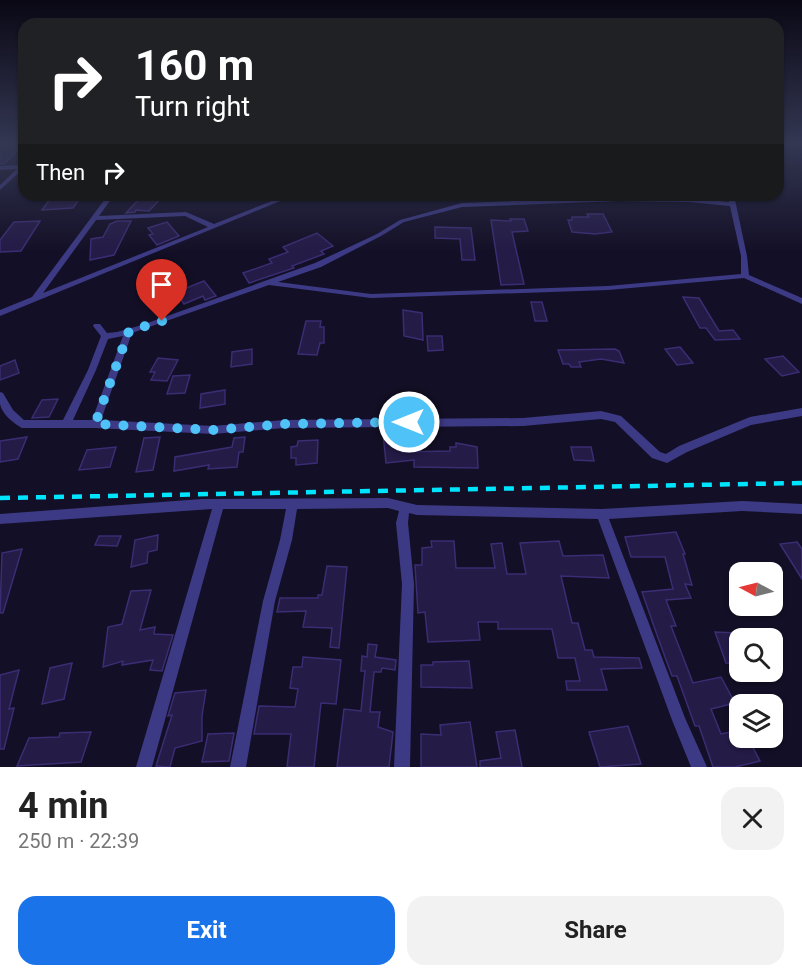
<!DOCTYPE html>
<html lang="en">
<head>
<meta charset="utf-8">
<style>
	body { margin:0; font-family:Roboto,sans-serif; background:#f2f2f2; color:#222; height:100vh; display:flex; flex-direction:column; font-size:22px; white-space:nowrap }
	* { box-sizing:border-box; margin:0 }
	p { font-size:20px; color:#767676 }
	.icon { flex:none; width:33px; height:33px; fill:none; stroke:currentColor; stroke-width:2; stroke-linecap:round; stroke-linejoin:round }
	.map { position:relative; height:767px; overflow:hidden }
	.side { display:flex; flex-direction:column; background:#fff; flex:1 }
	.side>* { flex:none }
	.banner { position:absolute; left:18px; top:18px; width:766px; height:183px; border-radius:18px; box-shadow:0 2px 4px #0004; background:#202124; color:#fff; overflow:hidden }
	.needle { width:39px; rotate:277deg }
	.fabs { position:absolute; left:729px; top:562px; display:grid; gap:12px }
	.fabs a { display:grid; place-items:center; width:54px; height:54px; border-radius:12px; background:#fff; box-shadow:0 2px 4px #0004; font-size:30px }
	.pin { position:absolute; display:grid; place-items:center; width:51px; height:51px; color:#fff; margin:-62px -26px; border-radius:50% 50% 50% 0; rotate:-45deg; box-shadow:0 0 6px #0007 }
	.pin .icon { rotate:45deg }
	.me { position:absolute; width:66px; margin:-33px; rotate:270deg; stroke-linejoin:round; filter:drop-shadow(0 0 4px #0008) }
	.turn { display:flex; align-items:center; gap:21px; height:126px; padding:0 18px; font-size:27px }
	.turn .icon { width:78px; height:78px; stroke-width:2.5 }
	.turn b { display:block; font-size:42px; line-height:51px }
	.then { display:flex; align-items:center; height:57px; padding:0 18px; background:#0003; gap:12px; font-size:22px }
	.round { display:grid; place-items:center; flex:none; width:63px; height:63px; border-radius:18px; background:#f2f2f2 }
	.summary { display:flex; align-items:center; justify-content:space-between; height:102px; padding:0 18px }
	h1 { font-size:36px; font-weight:700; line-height:45px }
	.cta { display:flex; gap:12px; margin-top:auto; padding:12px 18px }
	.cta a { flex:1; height:69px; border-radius:18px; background:#1a73e8; color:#fff; font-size:24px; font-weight:700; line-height:69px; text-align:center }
	.cta a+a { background:#f2f2f2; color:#222 }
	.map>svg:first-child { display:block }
	.building { fill:#241b47; stroke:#3b2d73; stroke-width:1.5 }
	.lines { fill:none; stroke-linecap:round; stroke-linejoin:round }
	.minor { fill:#3d3a85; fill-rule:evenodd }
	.rail { stroke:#00e5ff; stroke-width:4.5; stroke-dasharray:10 8; stroke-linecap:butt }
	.route { stroke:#4fc3f7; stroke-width:10; stroke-dasharray:0 18 }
</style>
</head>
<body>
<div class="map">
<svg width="802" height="767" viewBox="0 0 802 767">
	<rect width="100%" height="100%" fill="#130f26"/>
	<g class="building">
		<path d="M0 144H23L4 164H0Z"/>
		<path d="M53 195H82L73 208 42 210Z"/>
		<path d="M143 195H164L149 211 136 210 135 212 126 213Z"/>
		<path d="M587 214H603L612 232 595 234 572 232 568 220H572V217H589Z"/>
		<path d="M510 219H524L528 231 512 232 524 284 501 285 491 220 511 221Z"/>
		<path d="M40 221 21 251 0 252V240L14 222Z"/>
		<path d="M117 221H131L114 255 90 260 91 239 103 237 110 224Z"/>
		<path d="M167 222 179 236 157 245 149 235 153 234 148 228Z"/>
		<path d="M435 227 471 228 475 260H462L460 239 435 238Z"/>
		<path d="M317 233 333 246 321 251 324 254 292 266 294 268 249 283 243 273 272 263 269 259 288 252 283 247Z"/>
		<path d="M204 281 216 296 205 300 203 296 184 304 176 292Z"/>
		<path d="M683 297 699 298 719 331 733 330 740 339 715 340 706 328H700Z"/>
		<path d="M531 302H542L547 321H535Z"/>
		<path d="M403 310 422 313 423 340 404 336Z"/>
		<path d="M306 321H321L320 327H324V343H320L317 355 298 354Z"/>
		<path d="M427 336H442L443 350 428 351Z"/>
		<path d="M680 347 693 363 677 365 665 349Z"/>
		<path d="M252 349V364L231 367 232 352Z"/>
		<path d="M615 349 619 351 624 363 601 359 579 362 581 367H571L569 364H563L558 350Z"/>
		<path d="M783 356 799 372 782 376 765 359Z"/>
		<path d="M158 358 178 360 167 381 151 380 155 372H150Z"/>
		<path d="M15 360 19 373 0 380V366Z"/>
		<path d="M190 375 185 393 167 394 173 376Z"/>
		<path d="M225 390V404L200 408 201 394Z"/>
		<path d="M58 399 49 417 32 418 42 400Z"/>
		<path d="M399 432 402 452 450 451V447H456V443L477 447 478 468 414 467V460L386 463 383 433Z"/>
		<path d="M27 437 18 459 0 462V441Z"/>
		<path d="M160 437 153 470 136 472 144 438Z"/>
		<path d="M245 437 243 452H239L237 467 208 469 209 465 174 471 175 457 232 447 234 438Z"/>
		<path d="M318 440 317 463 296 465V458H291V447L297 446 298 441Z"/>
		<path d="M116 447 110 467 79 470 87 450Z"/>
		<path d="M571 447H591L594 461 574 460Z"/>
		<path d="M676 532 685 554H683L692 585 685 584 691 598 666 600 676 626H671L693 683 721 677 735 703 711 709 721 734 740 730V738H748L760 761 735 767H713L699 726H695L677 676H672L657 635 642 592 673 589 665 557H631L625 537Z"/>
		<path d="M158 535 157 550 148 552 147 563 131 567 135 540Z"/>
		<path d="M99 536H121L117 546 95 545Z"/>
		<path d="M431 541H454L456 568H495L491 544 502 543 507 574H526L520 543 559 541 563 556 603 555 609 578 561 576 572 623H578L585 650H592L594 657 639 658 642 668 601 669 607 690H567L566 681H580L575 658H558L552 629H498V622H478L480 640 428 642 425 612 418 613 415 565H422V548L432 547Z"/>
		<path d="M797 542 802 549V579L780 544Z"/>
		<path d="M22 549 3 613H0L2 553Z"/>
		<path d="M327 566 347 567 339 648 330 647 332 628 303 627 306 611 277 612 280 598H318V595H322Z"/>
		<path d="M151 590 140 630 155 627 154 634 173 635 162 671 150 670 153 660 122 665 123 661 103 667 108 627 122 624 131 591Z"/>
		<path d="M715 632 737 633 740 639V664L726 663Z"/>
		<path d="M368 644 377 645 375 657 396 660 395 670 382 668 381 672H374L370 712H380L378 727 393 732 389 767H337L344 709 361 711 365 671H361L362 656 367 657Z"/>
		<path d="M303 657 341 660 336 704 321 703 314 767H287L291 734H254L259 706 295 707 298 689 290 688 293 667H302Z"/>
		<path d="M469 661 472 688 421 687V665H433V662Z"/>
		<path d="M72 663 64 699 42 704 50 668Z"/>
		<path d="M19 670 9 709 14 708 4 749H0V675Z"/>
		<path d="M206 690 202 716V741L175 748 170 767 156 766 172 715 168 716 175 693Z"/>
		<path d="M470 722 477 767H421V734L441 735 440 725Z"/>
		<path d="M628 726 641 764 600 767 589 732Z"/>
		<path d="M515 730 522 767H480V761L501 758 496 732Z"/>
		<path d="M91 732 81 762 17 766 29 738 59 737 60 733Z"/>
		<path d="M234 733 229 761 202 762 208 734Z"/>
	</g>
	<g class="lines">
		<g class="minor">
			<path d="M24 163V168L0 190V185L17 169 0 170V166L20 165Z"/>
			<path d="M108 195H114L99 216 186 212 214 224 287 195H295L0 316V310L32 297ZM185 216 208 227 43 293 96 220Z"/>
			<path d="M728 195H734L747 256 749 275 802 298V304L744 278 608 290 371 298 269 285 132 333 101 420 213 426 284 420 523 418 601 411 621 416 660 452 666 454 679 446 750 417 802 408V416L751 425 687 452 667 463 652 458 615 422 601 419 523 426 284 428 213 434 95 428H22C13 423 2 414 0 404 0 400 0 396 0 392L3 393 13 410 24 420H63L88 370 101 336 93 326 94 324H100L107 333 117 332 142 325 315 263 377 234 400 220 462 203 619 197 689 198 729 202ZM619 201 689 202 730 206 741 256V274L608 286 371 294 278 282 321 267 381 236 404 222 462 207ZM123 336 92 420H73L96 370 108 339Z"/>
			<path d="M388 498 417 505 602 509 742 501 802 504V514L742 511 609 519 685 718 707 767H691L672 720 598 519 417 515 409 513 408 523 414 584 410 767H394L402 584 396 523 399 511 388 508 297 509 292 540 275 601 246 767H230L263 601 280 540 286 509H223L152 767H136L212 509 0 524V514L202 499Z"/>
		</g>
		<path class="rail" d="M0 498 802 483"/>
	</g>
	<linearGradient id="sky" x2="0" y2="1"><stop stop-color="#0a0815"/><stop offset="0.57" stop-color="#333752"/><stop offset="1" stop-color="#333752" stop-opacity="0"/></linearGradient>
	<rect width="802" height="252" fill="url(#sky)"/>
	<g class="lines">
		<path class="route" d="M162 321 129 331 95 424 213 430 284 424 409 422"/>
	</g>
</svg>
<div class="fabs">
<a><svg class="needle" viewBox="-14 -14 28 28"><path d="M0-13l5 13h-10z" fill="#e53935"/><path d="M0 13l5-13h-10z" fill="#767676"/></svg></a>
<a><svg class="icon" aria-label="search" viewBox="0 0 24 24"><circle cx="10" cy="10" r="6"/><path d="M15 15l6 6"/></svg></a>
<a><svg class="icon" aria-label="layers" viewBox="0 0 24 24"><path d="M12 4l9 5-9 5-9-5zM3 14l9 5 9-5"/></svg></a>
</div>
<div class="pin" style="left:162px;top:321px;background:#d93025"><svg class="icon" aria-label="arrive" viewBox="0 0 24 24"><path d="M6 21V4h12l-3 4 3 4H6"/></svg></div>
<svg class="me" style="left:409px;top:422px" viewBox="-20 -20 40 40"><circle r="17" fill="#4fc3f7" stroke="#fff" stroke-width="3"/><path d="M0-11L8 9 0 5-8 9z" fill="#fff"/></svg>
<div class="banner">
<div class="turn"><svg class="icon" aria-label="right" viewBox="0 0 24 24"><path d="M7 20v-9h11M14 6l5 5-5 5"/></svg><div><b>160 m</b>Turn right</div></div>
<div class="then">Then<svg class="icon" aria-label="right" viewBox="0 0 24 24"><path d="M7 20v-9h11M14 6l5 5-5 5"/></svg></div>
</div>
</div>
<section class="side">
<div class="summary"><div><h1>4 min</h1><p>250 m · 22:39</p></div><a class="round"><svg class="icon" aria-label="close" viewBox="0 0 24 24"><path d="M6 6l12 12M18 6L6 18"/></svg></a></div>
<div class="cta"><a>Exit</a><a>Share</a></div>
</section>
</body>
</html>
